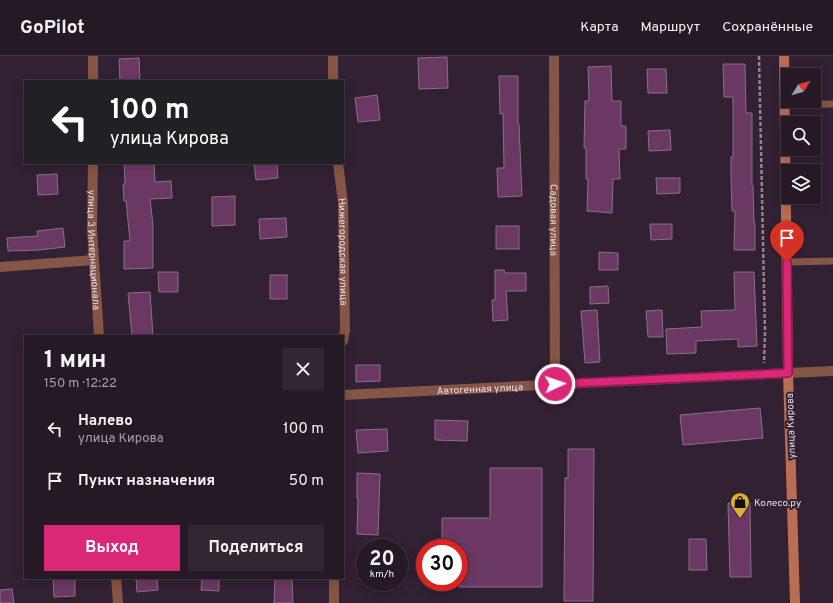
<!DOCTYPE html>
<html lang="ru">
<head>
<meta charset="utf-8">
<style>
	body { margin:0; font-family:Overpass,sans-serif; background:#312632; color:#f1f3f6; height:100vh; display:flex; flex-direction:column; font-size:15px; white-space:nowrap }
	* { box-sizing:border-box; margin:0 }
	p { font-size:13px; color:#a3a0a7 }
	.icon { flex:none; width:22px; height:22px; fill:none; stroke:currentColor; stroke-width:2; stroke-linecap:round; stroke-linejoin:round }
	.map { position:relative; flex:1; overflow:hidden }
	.panel { position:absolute; left:24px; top:279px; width:320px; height:244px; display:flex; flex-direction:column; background:#251926; border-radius:0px; box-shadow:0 2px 10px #0003,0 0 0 1px #423843 }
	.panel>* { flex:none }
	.top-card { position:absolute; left:24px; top:24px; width:320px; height:84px; border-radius:0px; box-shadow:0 2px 10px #0003,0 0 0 1px #423843; background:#202124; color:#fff; overflow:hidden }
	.needle { width:26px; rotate:53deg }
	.tools { position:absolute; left:781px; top:12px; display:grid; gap:8px }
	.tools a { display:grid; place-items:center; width:40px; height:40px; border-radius:0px; background:#251926; box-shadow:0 2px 10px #0003,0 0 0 1px #423843; font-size:20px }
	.speed { position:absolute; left:356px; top:483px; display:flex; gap:8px; font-size:20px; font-weight:700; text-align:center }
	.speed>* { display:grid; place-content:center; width:52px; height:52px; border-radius:50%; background:#251926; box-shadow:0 2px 10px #0003,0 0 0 1px #423843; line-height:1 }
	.speed small { font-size:10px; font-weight:400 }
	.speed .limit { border:6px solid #d22; background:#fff; color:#111 }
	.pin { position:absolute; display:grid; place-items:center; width:34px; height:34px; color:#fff; margin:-41px -17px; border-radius:50% 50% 50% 0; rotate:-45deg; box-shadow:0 0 4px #0007 }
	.pin .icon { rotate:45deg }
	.me { position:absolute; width:44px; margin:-22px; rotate:87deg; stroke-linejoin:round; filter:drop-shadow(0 0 3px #0008) }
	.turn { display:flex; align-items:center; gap:14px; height:84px; padding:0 20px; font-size:18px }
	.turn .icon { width:52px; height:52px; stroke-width:2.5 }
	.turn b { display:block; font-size:28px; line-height:34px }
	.round { display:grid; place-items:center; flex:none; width:42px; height:42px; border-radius:0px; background:#312632 }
	.summary { display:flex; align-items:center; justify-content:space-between; height:68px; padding:0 20px }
	h1 { font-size:24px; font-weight:700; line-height:30px }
	.cta { display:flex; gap:8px; margin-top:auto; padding:8px 20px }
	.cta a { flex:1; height:46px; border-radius:0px; background:#db2777; color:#fff; font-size:16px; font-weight:700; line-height:46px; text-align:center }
	.cta a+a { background:#312632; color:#f1f3f6 }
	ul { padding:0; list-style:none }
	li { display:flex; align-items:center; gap:12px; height:52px; padding:0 20px }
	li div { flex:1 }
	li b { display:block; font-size:15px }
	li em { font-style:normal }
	header { display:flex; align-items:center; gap:24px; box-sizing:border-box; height:56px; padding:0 20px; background:#251926; border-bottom:1px solid #423843 }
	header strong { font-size:19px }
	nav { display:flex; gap:22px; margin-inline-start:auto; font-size:14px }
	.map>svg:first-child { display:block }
	.building { fill:#6b3863; stroke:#887183 }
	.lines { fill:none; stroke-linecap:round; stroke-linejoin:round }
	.path { stroke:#918391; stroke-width:2.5; stroke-dasharray:4 2; stroke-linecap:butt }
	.service { stroke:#855545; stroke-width:7 }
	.minor { stroke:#855545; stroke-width:10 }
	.tertiary { stroke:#855545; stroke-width:10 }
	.secondary { stroke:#b96e53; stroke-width:10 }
	.route-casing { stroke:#8e194d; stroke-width:10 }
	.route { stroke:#db2777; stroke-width:7 }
	.labels { text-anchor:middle; stroke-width:4; stroke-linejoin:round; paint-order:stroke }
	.street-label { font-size:10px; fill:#e9dde9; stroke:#312132 }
	.poi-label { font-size:10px; fill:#e9dde9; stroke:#312132; text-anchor:start }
</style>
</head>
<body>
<header>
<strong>GoPilot</strong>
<nav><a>Карта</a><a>Маршрут</a><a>Сохранённые</a></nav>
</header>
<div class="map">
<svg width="833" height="547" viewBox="0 0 833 547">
	<rect width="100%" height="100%" fill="#312132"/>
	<g class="building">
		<path d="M447 1 448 32 419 33 418 2Z"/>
		<path d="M139 2 140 25H120L119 3Z"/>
		<path d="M723 8H745L746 57H752V130H753L754 167H755V194H734L735 155H732L731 122V101H733V41H724Z"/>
		<path d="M611 10 612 45H621V70H626V93H619L620 123H613L612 157 587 155 588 123H586V92H584L585 45H589L588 11Z"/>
		<path d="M647 13H666L667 37H648Z"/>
		<path d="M499 20H518V68H519L522 140 498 141 497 112H504L503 57 500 58Z"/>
		<path d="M377 39 380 64 358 66 355 42Z"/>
		<path d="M670 74 671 94 649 95 648 75Z"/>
		<path d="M124 107H154L155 126 171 125 172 142 150 143 153 169V212L124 213V185H130L126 145H124L123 128H125Z"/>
		<path d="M254 107H277L278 122 256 124Z"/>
		<path d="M57 118 58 138 38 139 37 119Z"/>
		<path d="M656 122H680V137L657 138Z"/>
		<path d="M235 140V169L212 170V141Z"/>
		<path d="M286 162 287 181 260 183 259 163Z"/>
		<path d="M650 168H672V183L651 184Z"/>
		<rect x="496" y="170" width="23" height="23"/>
		<path d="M63 172 65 191 39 194 8 195 7 182 38 180 37 175Z"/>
		<path d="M599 196 618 197V214H599Z"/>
		<path d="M495 214H504L505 217H526V235H506L508 264 493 265 492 244H495Z"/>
		<path d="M158 216H178V236H159Z"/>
		<path d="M734 216H754L757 290 738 291V283L696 285V297L667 298 666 273 702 271 701 255 735 254Z"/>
		<rect x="270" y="219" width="17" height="24"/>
		<path d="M608 230 609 247 590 248V231Z"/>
		<path d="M150 236 153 280H132L128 237Z"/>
		<path d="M597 254 600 306 585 307 581 255Z"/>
		<path d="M662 254 663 281H648L646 255Z"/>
		<path d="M356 309H380V325L356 326Z"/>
		<path d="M760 352 763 382 683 389 680 359Z"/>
		<path d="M435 364 468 365 467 385 435 384Z"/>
		<path d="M387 373 388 395 358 397 356 374Z"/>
		<path d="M568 393H594L593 545H564L565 422H568Z"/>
		<path d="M490 412H542V531H459V492H442V462H490Z"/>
		<path d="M357 417 380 418 378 479 357 478 358 443H357Z"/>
		<path d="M728 447H750L751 521H730Z"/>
		<path d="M689 483H706L707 514H689Z"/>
		<path d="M75 522V540L54 541 53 523Z"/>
		<path d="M136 522H157L158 534 137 536Z"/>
		<path d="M202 522H219V535L201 534Z"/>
		<path d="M275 522H292L293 547H274Z"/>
		<path d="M12 533 14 547H0V534Z"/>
	</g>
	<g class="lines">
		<path class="path" d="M759 0 765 277 764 307"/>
		<g class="service">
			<path d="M785 49 833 48"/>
			<path d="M787 206 833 205"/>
		</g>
		<g class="minor">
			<path d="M333 0V25"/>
			<path id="s1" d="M554 0 555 328"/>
			<path d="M93 25V0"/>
			<path id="s2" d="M93 107 92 174 99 280"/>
			<path id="s3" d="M338 107 343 146 345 274 343 285"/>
			<path d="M0 211 94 204"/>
			<path id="s4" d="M343 339 788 317"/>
			<path d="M116 522 118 547"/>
			<path d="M334 547V522"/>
		</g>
		<path class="tertiary" d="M788 317 833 315"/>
		<path class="secondary" d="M784 0 788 317 795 547"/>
	</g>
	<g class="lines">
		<defs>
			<path id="route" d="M555 328 788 317 787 206"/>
		</defs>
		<use href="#route" class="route-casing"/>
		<use href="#route" class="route"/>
	</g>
	<defs>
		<symbol id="shop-pin" viewBox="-11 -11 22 30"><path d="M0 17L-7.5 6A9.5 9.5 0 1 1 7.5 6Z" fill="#dfb034" stroke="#312132"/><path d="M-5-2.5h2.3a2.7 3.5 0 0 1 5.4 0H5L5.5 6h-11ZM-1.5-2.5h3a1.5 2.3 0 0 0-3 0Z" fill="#111"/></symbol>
	</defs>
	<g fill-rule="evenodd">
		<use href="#shop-pin" x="729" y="435" width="22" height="30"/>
	</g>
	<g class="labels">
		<g class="street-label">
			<text dy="4" stroke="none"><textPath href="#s1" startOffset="164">Садовая улица</textPath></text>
			<text dy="4" stroke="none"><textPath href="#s2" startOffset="87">улица 3 Интернационала</textPath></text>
			<text dy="4" stroke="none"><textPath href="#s3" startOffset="89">Нижегородская улица</textPath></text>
			<text dy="4" stroke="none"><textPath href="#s4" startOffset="137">Автогенная улица</textPath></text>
			<text transform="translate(790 370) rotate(-92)" y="4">улица Кирова</text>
		</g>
		<g class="poi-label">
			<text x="754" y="450">Колесо.ру</text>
		</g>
	</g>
</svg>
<div class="tools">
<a><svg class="needle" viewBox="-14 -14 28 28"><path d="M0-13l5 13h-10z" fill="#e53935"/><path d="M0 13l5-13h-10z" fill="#a3a0a7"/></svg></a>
<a><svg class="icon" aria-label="search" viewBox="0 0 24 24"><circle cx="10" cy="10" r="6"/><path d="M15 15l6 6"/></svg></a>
<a><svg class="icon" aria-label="layers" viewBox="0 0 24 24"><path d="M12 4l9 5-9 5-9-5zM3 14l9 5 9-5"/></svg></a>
</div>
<div class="speed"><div>20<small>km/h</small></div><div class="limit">30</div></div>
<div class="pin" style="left:787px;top:206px;background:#d93025"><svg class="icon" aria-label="arrive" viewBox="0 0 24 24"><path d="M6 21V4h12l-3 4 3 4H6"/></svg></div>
<svg class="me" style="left:555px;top:328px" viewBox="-20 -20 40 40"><circle r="17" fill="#db2777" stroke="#fff" stroke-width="3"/><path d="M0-11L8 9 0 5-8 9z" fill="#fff"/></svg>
<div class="top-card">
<div class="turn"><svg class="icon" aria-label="left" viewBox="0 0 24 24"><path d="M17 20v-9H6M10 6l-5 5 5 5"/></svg><div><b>100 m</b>улица Кирова</div></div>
</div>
<section class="panel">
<div class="summary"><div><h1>1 мин</h1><p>150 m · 12:22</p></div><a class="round"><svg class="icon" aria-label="close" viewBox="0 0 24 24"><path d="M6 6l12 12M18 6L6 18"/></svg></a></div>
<ul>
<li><svg class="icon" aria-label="left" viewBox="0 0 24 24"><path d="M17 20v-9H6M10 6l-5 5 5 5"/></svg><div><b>Налево</b><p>улица Кирова</p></div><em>100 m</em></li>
<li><svg class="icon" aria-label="arrive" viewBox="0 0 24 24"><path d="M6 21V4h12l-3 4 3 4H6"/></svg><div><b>Пункт назначения</b></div><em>50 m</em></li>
</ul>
<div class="cta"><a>Выход</a><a>Поделиться</a></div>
</section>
</div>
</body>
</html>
